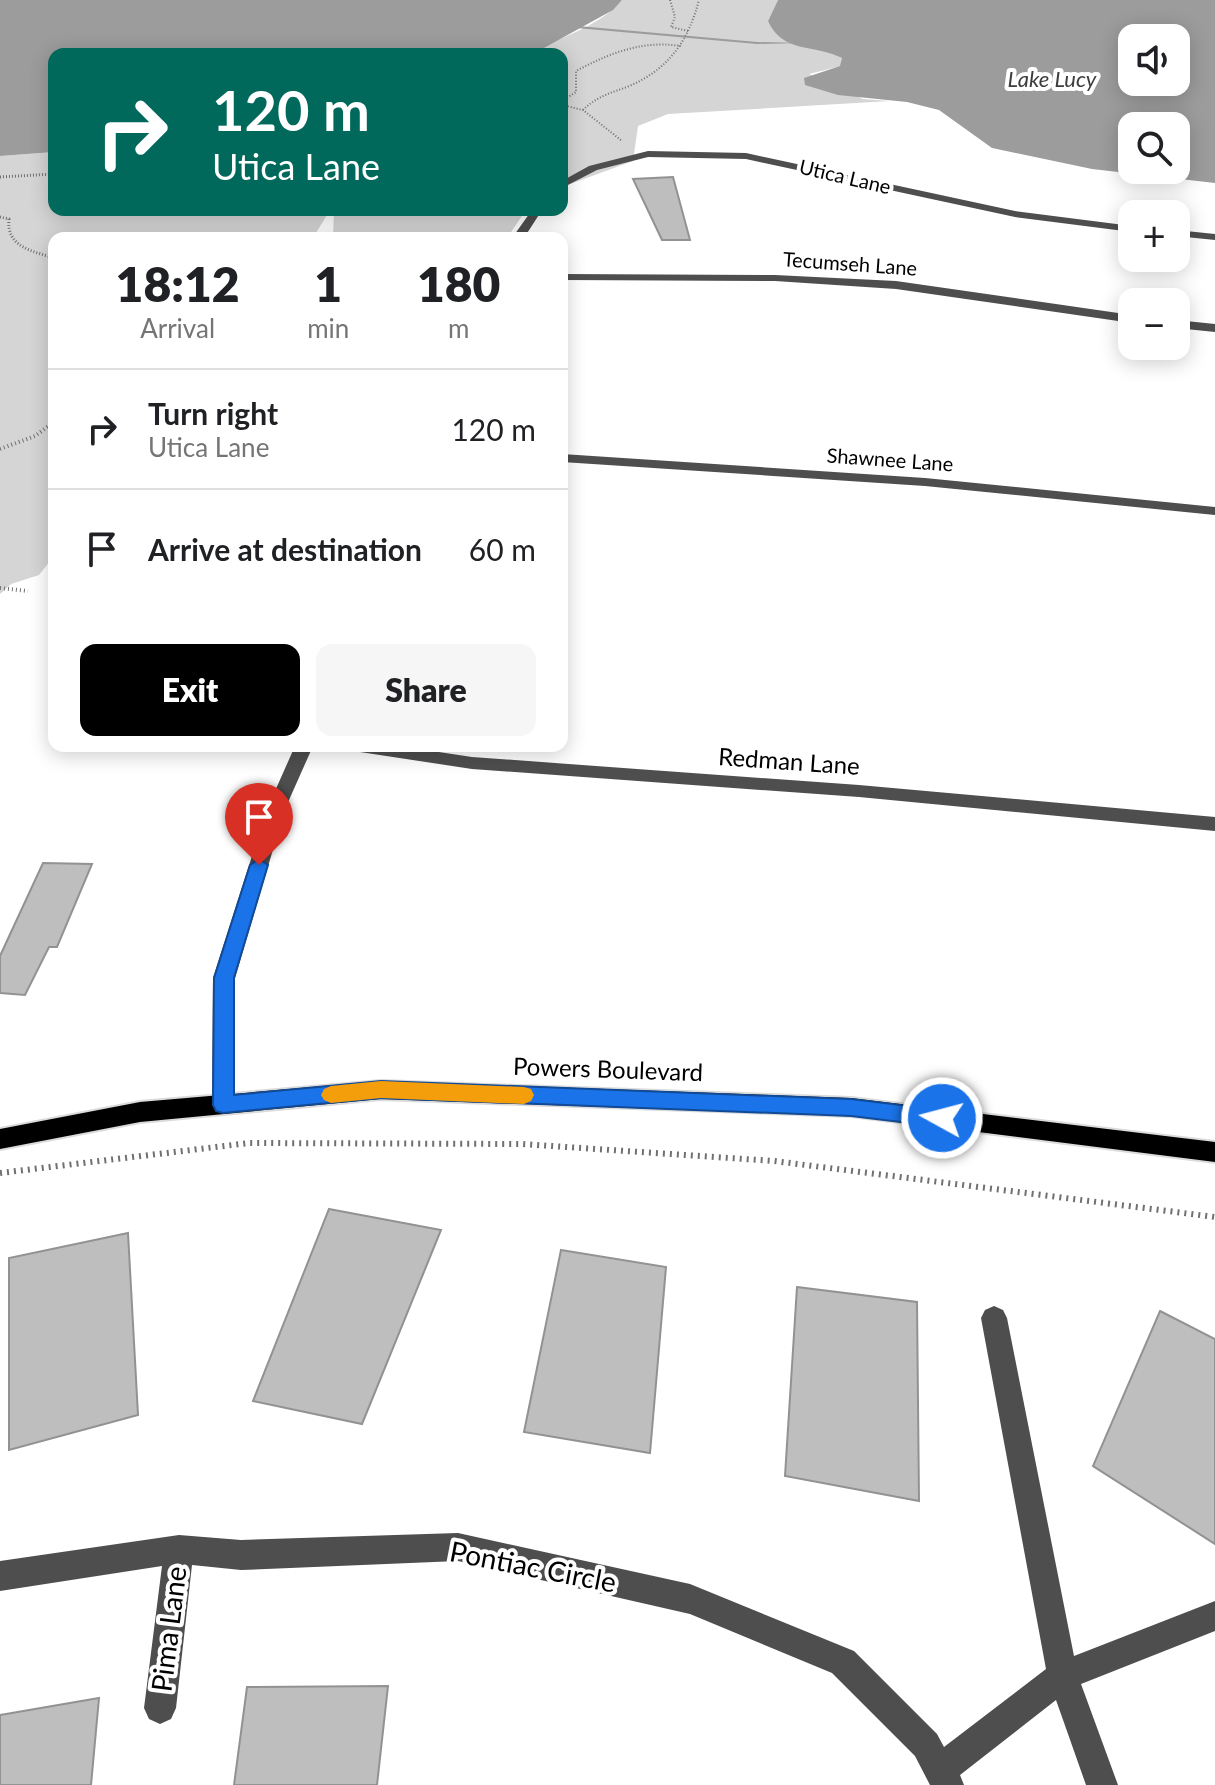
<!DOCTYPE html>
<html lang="en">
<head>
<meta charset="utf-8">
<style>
	body { margin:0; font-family:Lato,sans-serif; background:#f6f6f6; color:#202124; height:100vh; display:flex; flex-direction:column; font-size:30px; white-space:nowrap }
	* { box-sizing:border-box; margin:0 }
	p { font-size:26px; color:#757577 }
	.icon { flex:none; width:44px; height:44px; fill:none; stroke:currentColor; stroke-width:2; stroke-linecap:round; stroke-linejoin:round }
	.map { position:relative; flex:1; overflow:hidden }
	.sheet { position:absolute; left:48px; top:232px; width:520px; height:520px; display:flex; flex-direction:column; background:#fff; border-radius:16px; box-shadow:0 4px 20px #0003 }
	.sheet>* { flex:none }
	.banner { position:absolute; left:48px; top:48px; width:520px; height:168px; border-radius:16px; box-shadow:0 4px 20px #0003; background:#00695c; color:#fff; overflow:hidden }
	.tools { position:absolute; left:1118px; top:24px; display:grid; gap:16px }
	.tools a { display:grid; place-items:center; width:72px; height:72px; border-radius:16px; background:#fff; box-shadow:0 4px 20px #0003; font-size:40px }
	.pin { position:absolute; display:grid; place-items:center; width:68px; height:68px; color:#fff; margin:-82px -34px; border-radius:50% 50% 50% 0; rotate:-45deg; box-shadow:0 0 8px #0007 }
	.pin .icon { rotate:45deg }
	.me { position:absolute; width:88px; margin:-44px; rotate:277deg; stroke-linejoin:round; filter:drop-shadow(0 0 6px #0008) }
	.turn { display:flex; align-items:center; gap:28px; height:168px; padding:0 32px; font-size:36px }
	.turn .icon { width:104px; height:104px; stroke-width:2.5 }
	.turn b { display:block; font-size:56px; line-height:68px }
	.eta { display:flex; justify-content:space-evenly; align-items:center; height:136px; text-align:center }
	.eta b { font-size:48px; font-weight:800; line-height:56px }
	.action { display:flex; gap:16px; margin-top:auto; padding:16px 32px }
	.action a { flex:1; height:92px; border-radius:16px; background:#000; color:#fff; font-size:32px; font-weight:800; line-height:92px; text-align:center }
	.action a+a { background:#f6f6f6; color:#202124 }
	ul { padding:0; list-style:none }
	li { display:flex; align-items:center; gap:24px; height:120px; padding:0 32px; border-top:2px solid #e0e0e0 }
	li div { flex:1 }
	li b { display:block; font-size:30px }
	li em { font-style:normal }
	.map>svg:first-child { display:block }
	.green { fill:#d5d5d5 }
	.water { fill:#9c9c9c; fill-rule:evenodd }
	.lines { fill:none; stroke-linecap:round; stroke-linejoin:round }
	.stream { fill:#9c9c9c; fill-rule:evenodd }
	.building { fill:#bebebe; stroke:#929292; stroke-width:2 }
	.major-casing { stroke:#dbdbdb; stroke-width:4 }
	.path-far3 { stroke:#707070; stroke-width:2; stroke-dasharray:1 2; stroke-linecap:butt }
	.path-far2 { stroke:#707070; stroke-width:3; stroke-dasharray:1 2; stroke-linecap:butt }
	.path-far1 { stroke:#707070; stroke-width:4; stroke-dasharray:1 3; stroke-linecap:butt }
	.path { stroke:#707070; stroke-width:6; stroke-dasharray:2 5; stroke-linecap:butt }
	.minor { fill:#4e4e4e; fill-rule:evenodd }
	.major { fill:#000; fill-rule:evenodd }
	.route { fill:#1a73e8; stroke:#114b97; stroke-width:2 }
	.slow { fill:#f59e0b }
	.labels { text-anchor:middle; stroke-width:8; stroke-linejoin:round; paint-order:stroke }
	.far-street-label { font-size:20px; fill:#000; stroke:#fff }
	.far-water-label { font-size:22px; font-style:italic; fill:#3d3d3d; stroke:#fff }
	.street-label { font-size:24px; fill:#000; stroke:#fff }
	.near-street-label { font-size:28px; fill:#000; stroke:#fff }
</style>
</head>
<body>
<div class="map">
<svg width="1215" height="1785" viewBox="0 0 1215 1785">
	<rect width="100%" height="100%" fill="#fff"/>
	<g class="green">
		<path d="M622 0H778L768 21 842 58 841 66 809 74 863 99 890 101 668 114 638 126 633 161 562 187V54H522C555 40 598 28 622 0Z"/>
		<path d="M54 152V210H330L313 238H54V556L39 575 11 584 0 594V156Z"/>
		<path d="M334 210H526L507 238H333Z"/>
	</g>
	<g class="water">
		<path d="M0 0H622L613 10 533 54H54V152L0 156Z"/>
		<path d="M778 0H1215V183L1092 169 992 148 939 110 907 102 838 95 805 85 804 78 840 66 842 58C815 44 783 54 768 21ZM1132 38H1176V82H1132ZM1132 126H1176V170H1132Z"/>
	</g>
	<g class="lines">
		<path class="stream" d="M567 25 757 42 803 43 757 44 565 27Z"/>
	</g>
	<g class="building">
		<path d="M673 177 690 240H662L633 179Z"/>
		<path d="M43 863 92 864 57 947H49L25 995 0 993V956Z"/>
		<path d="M329 1209 441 1230 362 1424 253 1401Z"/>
		<path d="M128 1233 138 1415 9 1450V1258Z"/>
		<path d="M561 1250 666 1267 650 1453 524 1432Z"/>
		<path d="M797 1287 917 1302 919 1501 785 1476Z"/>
		<path d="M1160 1311 1215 1339V1544L1093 1466Z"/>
		<path d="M388 1686 377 1785H234L247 1687Z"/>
		<path d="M99 1698 91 1785H0V1715Z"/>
	</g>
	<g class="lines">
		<defs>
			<path id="major" d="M381 1081 851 1098 1215 1142V1162L851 1116 381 1099 140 1122 0 1149V1129L140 1102Z"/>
		</defs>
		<use href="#major" class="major-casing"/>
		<g class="path-far3">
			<path d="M670 0 675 17 671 27 688 31"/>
			<path d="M562 101 576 92V71C610 53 642 40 681 46"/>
			<path d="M562 105 583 110 622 141"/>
			<path d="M583 110C596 97 610 93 627 87 668 70 688 42 699 0"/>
		</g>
		<g class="path-far2">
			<path d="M0 177 54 174"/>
			<path d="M0 217 9 219C6 247 32 251 54 258"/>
		</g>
		<g class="path-far1">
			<path d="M0 449 35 436 54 422"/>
			<path d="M0 588 28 591"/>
		</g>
		<path class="path" d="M0 1173 249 1143 522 1144 774 1161 1215 1217"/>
		<g class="minor">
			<path d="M648 151 746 153 1015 211 1132 226V232L1015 217 746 159 648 157 597 170 562 188V181L589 166Z"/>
			<path d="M532 210H542L524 238H512Z"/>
			<path d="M1176 230 1215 234V240L1176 236Z"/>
			<path d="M562 274 775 275 896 281 1132 315V323L896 289 775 281 562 280Z"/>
			<path d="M1176 320 1215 324V332L1176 328Z"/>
			<path d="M562 454 925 478 1215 507V515L925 486 562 462Z"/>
			<path d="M295 746H313L285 809 235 978 234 1105 231 1112 223 1114 215 1112 212 1105 213 978 267 809Z"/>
			<path d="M351 746H399L472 757 859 785 1215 817V831L859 797 472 769 360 752Z"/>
			<path d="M994 1306 1003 1310 1007 1318 1074 1656 1215 1601V1631L1081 1684 1118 1785H1086L1056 1700 960 1775 964 1785H930L915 1756 832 1673 690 1614 458 1561 241 1570 192 1565 176 1708 171 1719 160 1724 149 1719 144 1708 162 1566 0 1591V1561L179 1535 241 1540 458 1533 690 1584 854 1651 937 1734 944 1747 1046 1669 981 1318 985 1310Z"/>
		</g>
		<use href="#major" class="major"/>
	</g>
	<path class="route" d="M259 859 268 865 234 978V1095L381 1081 851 1099 942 1110 950 1112 953 1118 950 1125 942 1127 851 1116 381 1098 223 1113 216 1111 213 1105 214 978 250 865Z"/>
	<path class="slow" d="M381 1081 524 1087 531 1089 534 1095 531 1101 524 1104 381 1098 331 1103 324 1100 321 1095 324 1089 331 1086Z"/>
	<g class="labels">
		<g class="far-street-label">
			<text transform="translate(845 177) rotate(13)" y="7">Utica Lane</text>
			<text transform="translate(850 264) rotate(4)" y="7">Tecumseh Lane</text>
			<text transform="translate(890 460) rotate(4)" y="7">Shawnee Lane</text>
		</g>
		<g class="far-water-label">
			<text x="1052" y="87">Lake Lucy</text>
		</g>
		<g class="street-label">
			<text transform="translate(789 762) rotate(4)" y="8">Redman Lane</text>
			<text transform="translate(608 1070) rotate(2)" y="8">Powers Boulevard</text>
		</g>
		<g class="near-street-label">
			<text transform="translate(533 1567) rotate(11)" y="10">Pontiac Circle</text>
			<text transform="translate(169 1629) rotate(-83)" y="10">Pima Lane</text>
		</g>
	</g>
</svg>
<div class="tools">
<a><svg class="icon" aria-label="sound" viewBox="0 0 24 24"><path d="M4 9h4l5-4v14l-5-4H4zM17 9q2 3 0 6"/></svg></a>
<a><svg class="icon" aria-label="search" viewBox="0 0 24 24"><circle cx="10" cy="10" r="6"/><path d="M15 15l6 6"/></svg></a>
<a>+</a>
<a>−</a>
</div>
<div class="pin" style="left:259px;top:865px;background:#d93025"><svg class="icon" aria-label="arrive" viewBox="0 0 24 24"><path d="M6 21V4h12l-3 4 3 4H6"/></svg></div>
<svg class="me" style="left:942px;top:1118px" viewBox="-20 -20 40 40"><circle r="17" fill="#1a73e8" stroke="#fff" stroke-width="3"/><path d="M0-11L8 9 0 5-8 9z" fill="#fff"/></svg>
<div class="banner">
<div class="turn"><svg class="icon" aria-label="right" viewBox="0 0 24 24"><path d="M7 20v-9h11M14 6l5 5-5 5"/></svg><div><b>120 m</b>Utica Lane</div></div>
</div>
<section class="sheet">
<div class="eta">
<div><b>18:12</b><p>Arrival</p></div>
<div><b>1</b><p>min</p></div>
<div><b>180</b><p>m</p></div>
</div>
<ul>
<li><svg class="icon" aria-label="right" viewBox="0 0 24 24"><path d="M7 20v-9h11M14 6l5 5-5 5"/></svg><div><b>Turn right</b><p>Utica Lane</p></div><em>120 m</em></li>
<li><svg class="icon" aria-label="arrive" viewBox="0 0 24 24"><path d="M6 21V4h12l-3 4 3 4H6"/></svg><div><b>Arrive at destination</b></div><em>60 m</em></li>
</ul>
<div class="action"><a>Exit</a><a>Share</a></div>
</section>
</div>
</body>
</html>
